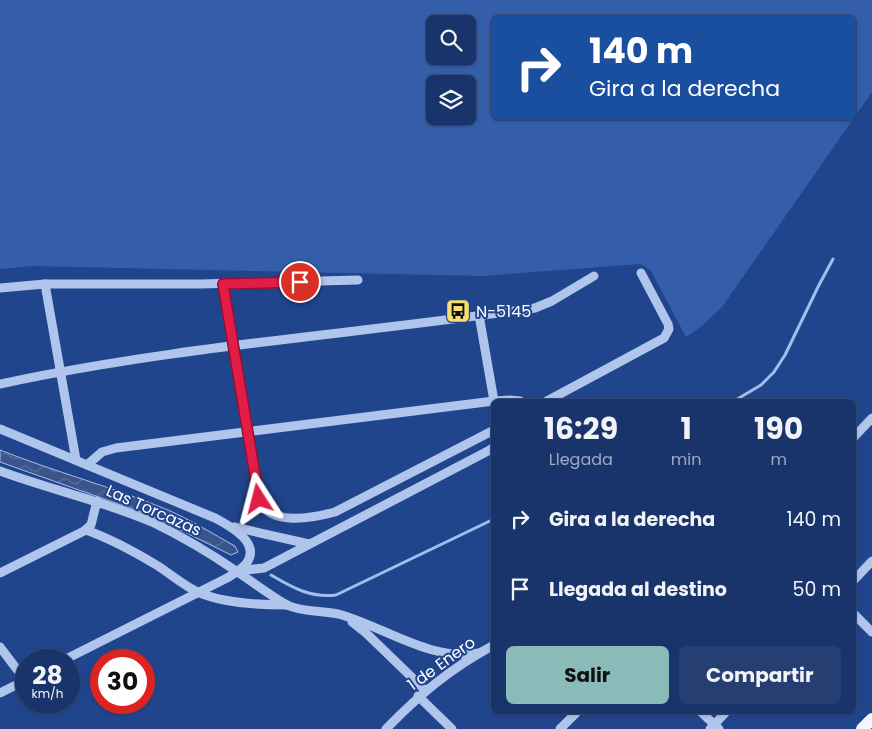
<!DOCTYPE html>
<html lang="es">
<head>
<meta charset="utf-8">
<style>
	body { margin:0; font-family:Poppins,sans-serif; background:#263f72; color:#f1f3f6; height:100vh; display:flex; flex-direction:column; font-size:19px; white-space:nowrap }
	* { box-sizing:border-box; margin:0 }
	p { font-size:16px; color:#9faac1 }
	.icon { flex:none; width:28px; height:28px; fill:none; stroke:currentColor; stroke-width:2; stroke-linecap:round; stroke-linejoin:round }
	.map { position:relative; flex:1; overflow:hidden }
	.side { position:absolute; left:491px; top:399px; width:365px; height:315px; display:flex; flex-direction:column; background:#19346a; border-radius:8px; box-shadow:0 1px 4px #0004,0 0 0 1px #374f7e }
	.side>* { flex:none }
	.guide { position:absolute; left:491px; top:15px; width:365px; height:105px; border-radius:8px; box-shadow:0 1px 4px #0004,0 0 0 1px #374f7e; background:#1a4fa0; color:#fff; overflow:hidden }
	.tools { position:absolute; left:426px; top:15px; display:grid; gap:10px }
	.tools a { display:grid; place-items:center; width:50px; height:50px; border-radius:8px; background:#19346a; box-shadow:0 1px 4px #0004,0 0 0 1px #374f7e; font-size:25px }
	.speed { position:absolute; left:15px; top:649px; display:flex; gap:10px; font-size:25px; font-weight:700; text-align:center }
	.speed>* { display:grid; place-content:center; width:65px; height:65px; border-radius:50%; background:#19346a; box-shadow:0 1px 4px #0004,0 0 0 1px #374f7e; line-height:1 }
	.speed small { font-size:12px; font-weight:400 }
	.speed .limit { border:8px solid #d22; background:#fff; color:#111 }
	.pin { position:absolute; display:grid; place-items:center; width:42px; height:42px; color:#fff; margin:-21px; border:2px solid #fff; border-radius:50%; box-shadow:0 1px 5px #0007 }
	.me { position:absolute; width:55px; margin:-28px; rotate:351deg; stroke-linejoin:round; filter:drop-shadow(0 0 4px #0008) }
	.turn { display:flex; align-items:center; gap:18px; height:105px; padding:0 15px; font-size:22px }
	.turn .icon { width:65px; height:65px; stroke-width:2.5 }
	.turn b { display:block; font-size:35px; line-height:42px }
	.eta { display:flex; justify-content:space-evenly; align-items:center; height:85px; text-align:center }
	.eta b { font-size:30px; font-weight:700; line-height:35px }
	.action { display:flex; gap:10px; margin-top:auto; padding:10px 15px }
	.action a { flex:1; height:58px; border-radius:8px; background:#8bbbb9; color:#111; font-size:20px; font-weight:700; line-height:58px; text-align:center }
	.action a+a { background:#263f72; color:#f1f3f6 }
	ul { padding:0; list-style:none }
	li { display:flex; align-items:center; gap:15px; height:70px; padding:0 15px }
	li div { flex:1 }
	li b { display:block; font-size:19px }
	li em { font-style:normal }
	.map>svg:first-child { display:block }
	.grass { fill:#355eaa; fill-rule:evenodd }
	.water { fill:url(#water-waves); stroke:#a3beed }
	.lines { fill:none; stroke-linecap:round; stroke-linejoin:round }
	.stream { stroke:#a3beed; stroke-width:3 }
	.minor { stroke:#afc5ec; stroke-width:9 }
	.major { stroke:#f4f7fe; stroke-width:12 }
	.route-casing { stroke:#92132f; stroke-width:12 }
	.route { stroke:#e11d48; stroke-width:9 }
	.labels { text-anchor:middle; stroke-width:4; stroke-linejoin:round; paint-order:stroke }
	.poi-label { font-size:16px; fill:#fff; stroke:#21458d; text-anchor:start }
	.street-label { font-size:16px; fill:#fff; stroke:#21458d }
</style>
</head>
<body>
<div class="map">
<svg width="872" height="729" viewBox="0 0 872 729">
	<defs>
		<pattern id="water-waves" width="16" height="10" patternUnits="userSpaceOnUse" patternTransform="scale(1.25)"><rect width="16" height="10" fill="#3b558a"/><path d="M0 5q4-4 8 0t8 0" fill="none" stroke="#586e9c"/></pattern>
	</defs>
	<rect width="100%" height="100%" fill="#21458d"/>
	<path class="grass" d="M0 0H872V92L722 307 703 325 686 337 651 271 643 265 639 264 483 276 32 266 0 269ZM494 18H854V118H494ZM435 24H468V56H435ZM435 84H468V116H435Z"/>
	<path class="water" d="M0 450C55 472 113 487 168 510 191 520 213 534 235 546L238 552 231 555 152 516 0 462Z"/>
	<g class="lines">
		<g class="stream">
			<path d="M734 401 761 385 774 372 785 355 819 285 833 259"/>
			<path d="M271 575C293 588 311 598 336 595L494 519"/>
		</g>
		<g class="minor">
			<path d="M45 284 76 460"/>
			<path d="M223 284 259 499C269 527 313 518 335 512L494 430"/>
			<path d="M0 288 45 284H201L358 280"/>
			<path d="M479 315 494 401"/>
			<path d="M0 384C176 346 357 334 535 308L552 301 594 276"/>
			<path d="M494 401 510 400 520 401"/>
			<path d="M547 401 664 338 669 329 668 324 641 273"/>
			<path d="M0 429 215 518C230 526 262 543 246 564 241 570 233 574 227 578L64 660"/>
			<path d="M854 437 872 418"/>
			<path d="M87 465 102 452 116 448 494 401"/>
			<path d="M0 471C51 490 104 501 154 523 183 537 210 553 236 571 253 582 269 595 287 605 304 613 324 610 342 615 388 629 430 661 479 653"/>
			<path d="M234 527 309 544"/>
			<path d="M86 530C111 539 135 552 158 566 172 575 185 587 200 593 224 603 262 605 287 605"/>
			<path d="M237 571 264 568 488 451 494 447"/>
			<path d="M0 573 84 531 91 525 97 501"/>
			<path d="M854 580 872 561"/>
			<path d="M854 614 872 632"/>
			<path d="M352 622 366 633 425 690"/>
			<path d="M0 647 25 680"/>
			<path d="M0 693 26 680"/>
			<path d="M418 696 452 729"/>
			<path d="M700 711 719 729"/>
			<path d="M386 729C420 694 451 668 494 645"/>
			<path d="M560 729 578 711"/>
			<path d="M710 729 727 711"/>
		</g>
		<path class="major" d="M862 729 872 719"/>
	</g>
	<g class="lines">
		<defs>
			<path id="route" d="M259 499 223 284 300 282"/>
		</defs>
		<use href="#route" class="route-casing"/>
		<use href="#route" class="route"/>
	</g>
	<defs>
		<symbol id="bus-square" viewBox="-11 -11 22 22"><rect x="-9" y="-9" width="18" height="18" rx="4" fill="#f8de71" stroke="#21458d"/><path d="M-5-6H5V4H4V6H2V4H-2V6H-4V4H-5ZM-3.5-4V0h7V-4ZM-3.5 1.2v1.5H-2V1.2ZM2 1.2v1.5H3.5V1.2Z" fill="#111"/></symbol>
	</defs>
	<g fill-rule="evenodd">
		<use href="#bus-square" x="444" y="297" width="28" height="28"/>
	</g>
	<g class="labels">
		<g class="poi-label">
			<text x="476" y="317">N-5145</text>
		</g>
		<g class="street-label">
			<text transform="translate(154 510) rotate(24)" y="6">Las Torcazas</text>
			<text transform="translate(441 663) rotate(-36)" y="6">1 de Enero</text>
		</g>
	</g>
</svg>
<div class="tools">
<a><svg class="icon" aria-label="search" viewBox="0 0 24 24"><circle cx="10" cy="10" r="6"/><path d="M15 15l6 6"/></svg></a>
<a><svg class="icon" aria-label="layers" viewBox="0 0 24 24"><path d="M12 4l9 5-9 5-9-5zM3 14l9 5 9-5"/></svg></a>
</div>
<div class="speed"><div>28<small>km/h</small></div><div class="limit">30</div></div>
<div class="pin" style="left:300px;top:282px;background:#d93025"><svg class="icon" aria-label="arrive" viewBox="0 0 24 24"><path d="M6 21V4h12l-3 4 3 4H6"/></svg></div>
<svg class="me" style="left:259px;top:499px" viewBox="-20 -20 40 40"><path d="M0-17L14 15 0 8-14 15z" fill="#e11d48" stroke="#fff" stroke-width="4"/></svg>
<div class="guide">
<div class="turn"><svg class="icon" aria-label="right" viewBox="0 0 24 24"><path d="M7 20v-9h11M14 6l5 5-5 5"/></svg><div><b>140 m</b>Gira a la derecha</div></div>
</div>
<section class="side">
<div class="eta">
<div><b>16:29</b><p>Llegada</p></div>
<div><b>1</b><p>min</p></div>
<div><b>190</b><p>m</p></div>
</div>
<ul>
<li><svg class="icon" aria-label="right" viewBox="0 0 24 24"><path d="M7 20v-9h11M14 6l5 5-5 5"/></svg><div><b>Gira a la derecha</b></div><em>140 m</em></li>
<li><svg class="icon" aria-label="arrive" viewBox="0 0 24 24"><path d="M6 21V4h12l-3 4 3 4H6"/></svg><div><b>Llegada al destino</b></div><em>50 m</em></li>
</ul>
<div class="action"><a>Salir</a><a>Compartir</a></div>
</section>
</div>
</body>
</html>
